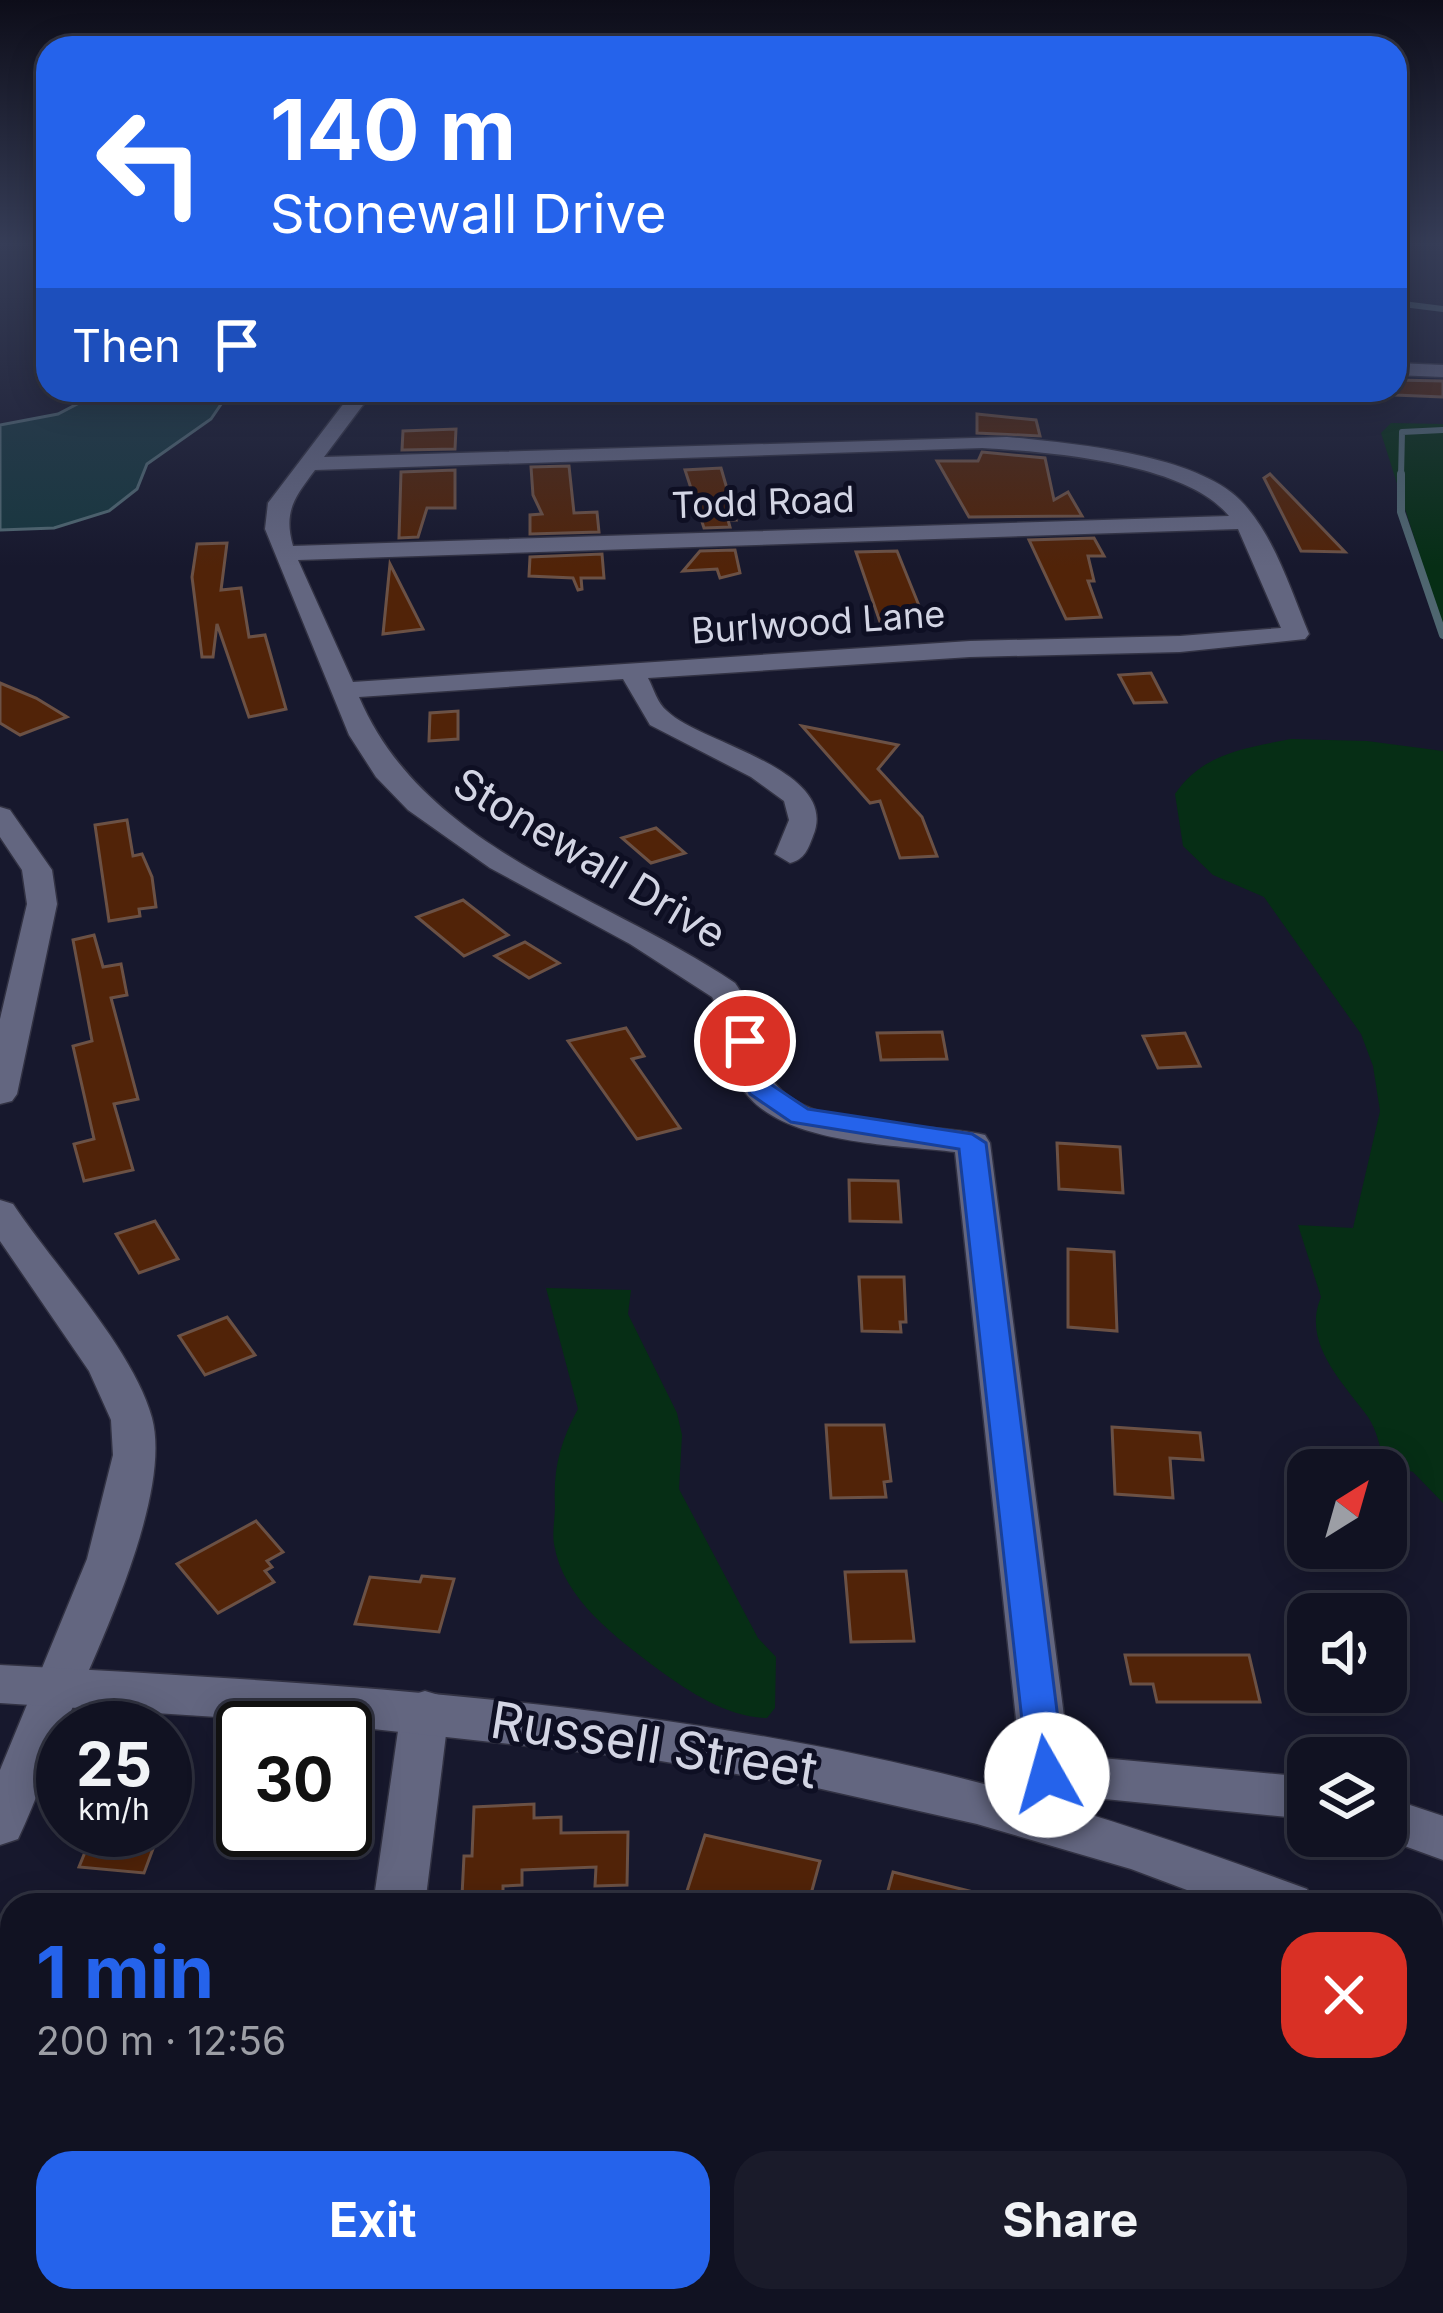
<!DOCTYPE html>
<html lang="en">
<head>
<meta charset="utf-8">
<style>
	body { margin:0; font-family:Inter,sans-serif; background:#1a1b2a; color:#f1f3f6; height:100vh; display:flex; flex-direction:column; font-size:45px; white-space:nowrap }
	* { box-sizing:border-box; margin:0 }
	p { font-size:39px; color:#9c9ea5 }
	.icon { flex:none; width:66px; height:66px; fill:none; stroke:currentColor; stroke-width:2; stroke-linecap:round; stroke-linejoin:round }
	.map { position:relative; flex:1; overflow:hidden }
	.drawer { position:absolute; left:0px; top:1893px; width:1443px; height:420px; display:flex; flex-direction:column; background:#111222; border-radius:36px 36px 0 0; box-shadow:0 6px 30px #0003,0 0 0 3px #303240 }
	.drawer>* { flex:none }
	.banner { position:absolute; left:36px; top:36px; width:1371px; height:366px; border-radius:36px; box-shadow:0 6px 30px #0003,0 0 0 3px #303240; background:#2563eb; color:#fff; overflow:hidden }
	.needle { width:78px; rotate:37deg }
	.tools { position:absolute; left:1287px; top:1449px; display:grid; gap:24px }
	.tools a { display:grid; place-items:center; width:120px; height:120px; border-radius:24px; background:#111222; box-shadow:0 6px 30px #0003,0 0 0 3px #303240; font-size:60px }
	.speed { position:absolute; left:36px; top:1701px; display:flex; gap:24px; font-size:60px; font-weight:700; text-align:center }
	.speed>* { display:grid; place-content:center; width:156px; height:156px; border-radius:50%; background:#111222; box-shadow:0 6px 30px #0003,0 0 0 3px #303240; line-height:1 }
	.speed small { font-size:30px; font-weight:400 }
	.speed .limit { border:6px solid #111; border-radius:18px; background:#fff; color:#111 }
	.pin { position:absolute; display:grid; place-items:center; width:102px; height:102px; color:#fff; margin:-51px; border:6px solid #fff; border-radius:50%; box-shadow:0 3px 12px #0007 }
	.me { position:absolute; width:132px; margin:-66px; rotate:353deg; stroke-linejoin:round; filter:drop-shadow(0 0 9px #0008) }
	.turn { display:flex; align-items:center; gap:42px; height:252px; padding:0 36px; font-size:54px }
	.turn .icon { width:156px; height:156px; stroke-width:2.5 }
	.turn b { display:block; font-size:84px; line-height:102px }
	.then { display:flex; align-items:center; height:114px; padding:0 36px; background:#0003; gap:24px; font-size:45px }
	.round { display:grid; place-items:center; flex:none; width:126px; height:126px; border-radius:36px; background:#1a1b2a }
	.overview { display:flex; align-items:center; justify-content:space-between; height:204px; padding:0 36px }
	h1 { font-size:72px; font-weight:700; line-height:90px; color:#2563eb }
	.cta { display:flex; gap:24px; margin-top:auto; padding:24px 36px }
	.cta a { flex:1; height:138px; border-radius:36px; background:#2563eb; color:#fff; font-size:48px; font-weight:700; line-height:138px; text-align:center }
	.cta a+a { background:#1a1b2a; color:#f1f3f6 }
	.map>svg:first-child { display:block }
	.green { fill:#062e15 }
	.water { fill:#17363e; stroke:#4f6670; stroke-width:3 }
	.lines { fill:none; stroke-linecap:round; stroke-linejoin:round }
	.stream-far1 { stroke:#4f6670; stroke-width:6 }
	.stream { stroke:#4f6670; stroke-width:8 }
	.building { fill:#512308; stroke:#6b5145; stroke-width:3 }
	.street-casing { stroke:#323243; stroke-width:3 }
	.secondary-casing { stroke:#323243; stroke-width:3 }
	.street { fill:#636680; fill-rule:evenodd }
	.secondary { fill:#636680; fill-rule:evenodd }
	.route { fill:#2563eb; stroke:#184099; stroke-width:3 }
	.labels { text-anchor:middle; stroke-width:10; stroke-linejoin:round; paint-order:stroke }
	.far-street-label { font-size:36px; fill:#d3d5e4; stroke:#0e0f23 }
	.street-label { font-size:42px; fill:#d3d5e4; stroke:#0e0f23 }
	.near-street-label { font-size:51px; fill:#d3d5e4; stroke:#0e0f23 }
</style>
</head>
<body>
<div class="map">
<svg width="1443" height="2313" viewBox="0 0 1443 2313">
	<rect width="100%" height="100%" fill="#17182d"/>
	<g class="green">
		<path d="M1391 423 1443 424V629L1381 433Z"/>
		<path d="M1291 739 1367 741 1443 751V1503L1413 1472 1385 1463C1380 1449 1377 1430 1368 1417 1344 1384 1301 1343 1321 1297L1298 1225 1353 1228 1380 1111 1373 1066 1361 1034 1264 897 1213 875 1183 846 1175 794C1203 753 1245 748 1291 739Z"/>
		<path d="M546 1288 631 1290 628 1314 677 1413 682 1435 679 1489 758 1638 776 1657 775 1708 767 1718C727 1717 691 1693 659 1670 617 1638 563 1600 554 1544 552 1532 555 1518 555 1506 553 1469 560 1442 578 1409Z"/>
	</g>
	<path class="water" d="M104 390H210L228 394 211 419 147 464 137 489 109 511 54 528 0 530V425L58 414Z"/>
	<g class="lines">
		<g class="stream-far1">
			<path d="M1395 303 1443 309"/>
			<path d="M1401 477 1402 432 1443 430"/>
		</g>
		<path class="stream" d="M1401 474V512L1443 635"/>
	</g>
	<g class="building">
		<path d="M1395 380 1443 381V397L1395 395Z"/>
		<path d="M977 414 1036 420 1040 436 977 433Z"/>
		<path d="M456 429 455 449 402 450 403 431Z"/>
		<path d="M982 452 1045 458 1054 500 1068 492 1082 516 969 517 937 461H978Z"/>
		<path d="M569 466 574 513 597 512 599 532 530 534V515L542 514 533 495 531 467Z"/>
		<path d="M721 468 736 520H728L730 527 704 528 685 470Z"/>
		<path d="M455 470V508H427L418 537 399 538 401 472Z"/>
		<path d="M1270 474 1345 552 1301 551 1264 478Z"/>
		<path d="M1094 538 1104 556H1088L1094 581H1088L1101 617 1066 619 1029 540Z"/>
		<path d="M227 543 221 590 241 588 249 637 265 635 286 709 249 717 217 624 213 657H202L192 577 197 544Z"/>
		<path d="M735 550 740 573 720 578 717 569 683 571 700 551Z"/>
		<path d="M897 551 926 623 881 625 856 552Z"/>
		<path d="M602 554 604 578H581L582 589 578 590 573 578 529 576 530 557Z"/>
		<path d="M390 564 423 629 383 634Z"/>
		<path d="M1151 673 1166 702 1134 703 1119 675Z"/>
		<path d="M0 683 36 698 67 717 20 735 0 723Z"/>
		<path d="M458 711V739L429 741 430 713Z"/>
		<path d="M802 726 898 745 878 769 922 817 937 856 900 858 880 801 870 803Z"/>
		<path d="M127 820 133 856 142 854 152 877 156 907 139 909 140 916 109 921 95 825Z"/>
		<path d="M656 828 685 853 651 863 622 838Z"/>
		<path d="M463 900 508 935 464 956 417 917Z"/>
		<path d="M94 935 103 967 121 964 127 995 111 998 138 1099 114 1104 133 1170 84 1181 74 1144 94 1139 73 1046 92 1041 73 940Z"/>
		<path d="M525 942 559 963 529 978 495 956Z"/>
		<path d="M626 1028 644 1056 632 1059 680 1128 637 1139 568 1041Z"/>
		<path d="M942 1032 947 1059 881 1060 877 1033Z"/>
		<path d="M1185 1033 1200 1066 1158 1068 1143 1036Z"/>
		<path d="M1057 1143 1120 1147 1123 1193 1059 1189Z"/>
		<path d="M849 1180 898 1181 901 1222 850 1221Z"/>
		<path d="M155 1221 178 1259 139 1273 116 1234Z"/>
		<path d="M1068 1249 1114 1252 1117 1331 1068 1327Z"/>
		<path d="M859 1277H904L906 1322H900L901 1332 862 1331Z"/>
		<path d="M227 1317 255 1355 205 1375 179 1336Z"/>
		<path d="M826 1425H884L891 1481 884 1482 886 1497 831 1498Z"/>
		<path d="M1112 1427 1200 1433 1203 1460 1170 1458 1173 1498 1115 1494Z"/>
		<path d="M256 1521 283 1552 267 1561 272 1567 265 1571 274 1582 218 1613 177 1564Z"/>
		<path d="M906 1571 914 1641 851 1642 845 1572Z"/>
		<path d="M422 1576 454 1579 439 1632 355 1624 370 1577 420 1582Z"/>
		<path d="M1125 1655H1249L1260 1702H1157L1153 1684H1131Z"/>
		<path d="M534 1804V1818L561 1817V1833L628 1832 627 1885 595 1886 596 1867 522 1870V1885L503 1886V1894L462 1896 464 1856H472L474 1807Z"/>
		<path d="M94 1830H160L144 1873 79 1867Z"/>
		<path d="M705 1835 820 1861 808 1905H746L687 1891Z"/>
		<path d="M893 1872 981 1894 980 1905H884Z"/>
	</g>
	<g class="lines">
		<defs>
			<g id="street">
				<path d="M1395 363 1443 365V377L1395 375Z"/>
				<path d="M354 390H471L461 396 366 401 324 457 1007 437C1070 443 1194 454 1240 500 1274 534 1291 591 1309 634L1305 639 1180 652 970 657 648 678C654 689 657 703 667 711 701 744 841 769 813 836 808 849 805 859 790 863L775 854 789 820 784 801 751 777 650 725 623 679 359 697C425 851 606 895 735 983 758 1015 753 1050 772 1079 805 1133 929 1121 985 1135L990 1143 1069 1755 1308 1777V1819L1074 1796 1077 1821 1070 1836 1052 1842 1034 1836 1027 1821 955 1152C893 1144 775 1145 740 1085 724 1058 728 1024 712 997L630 944 490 868 408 810 376 777 349 735 265 529 268 503ZM982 448C1048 452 1185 462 1229 516L293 546C283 511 295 497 315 470ZM1238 529 1281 628 1180 636 970 641 353 682 298 560Z"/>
				<path d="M0 807 10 810 52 870 57 904 17 1094 12 1101 0 1104V1019L27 904 22 870 0 837Z"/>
				<path d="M0 1200 13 1204C53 1264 134 1350 152 1418 173 1498 93 1658 63 1730 48 1765 35 1803 18 1839L0 1845V1770L87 1559 113 1455 111 1420 89 1371 0 1241Z"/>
				<path d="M425 1691 442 1696 449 1710 425 1905H373L401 1710 408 1696Z"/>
				<path d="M1386 1797 1443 1816V1860L1377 1836H1386Z"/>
				<path d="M369 2301H429L432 2313H372Z"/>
			</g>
			<g id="secondary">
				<path d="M0 1665C327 1683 661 1700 980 1783 1091 1812 1199 1849 1307 1889L1315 1905H1227L1131 1869 977 1824 817 1788 655 1760 327 1724 0 1703Z"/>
				<path d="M1431 1943 1443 1947V1997L1431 1993Z"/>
			</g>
		</defs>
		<use href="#street" class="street-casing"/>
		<use href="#secondary" class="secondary-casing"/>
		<use href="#street" class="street"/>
		<use href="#secondary" class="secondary"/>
	</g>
	<linearGradient id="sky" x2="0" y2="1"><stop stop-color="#0d0d19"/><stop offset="0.43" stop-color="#363d57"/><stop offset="1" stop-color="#363d57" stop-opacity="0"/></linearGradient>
	<rect width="1443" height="567" fill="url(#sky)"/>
	<path class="route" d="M745 1033 758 1041 772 1085 808 1109 972 1134 986 1143 1065 1775 1060 1786 1047 1791 1034 1786 1028 1775 959 1149 791 1122 750 1094 732 1041Z"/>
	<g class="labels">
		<g class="far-street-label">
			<text transform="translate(763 502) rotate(-2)" y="13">Todd Road</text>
			<text transform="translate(818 622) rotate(-4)" y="13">Burlwood Lane</text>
		</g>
		<g class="street-label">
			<text transform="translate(590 858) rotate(31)" y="15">Stonewall Drive</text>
		</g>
		<g class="near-street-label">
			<text transform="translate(654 1745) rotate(9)" y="18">Russell Street</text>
		</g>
	</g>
</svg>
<div class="tools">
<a><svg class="needle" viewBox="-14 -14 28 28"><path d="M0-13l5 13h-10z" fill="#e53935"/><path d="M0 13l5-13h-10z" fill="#9c9ea5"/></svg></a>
<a><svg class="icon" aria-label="sound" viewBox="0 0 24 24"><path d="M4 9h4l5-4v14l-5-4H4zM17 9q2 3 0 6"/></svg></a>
<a><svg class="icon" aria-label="layers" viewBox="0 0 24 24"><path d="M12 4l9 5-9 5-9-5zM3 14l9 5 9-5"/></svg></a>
</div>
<div class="speed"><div>25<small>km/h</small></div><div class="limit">30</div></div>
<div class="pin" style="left:745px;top:1041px;background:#d93025"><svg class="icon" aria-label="arrive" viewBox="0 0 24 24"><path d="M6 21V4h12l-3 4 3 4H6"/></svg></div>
<svg class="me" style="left:1047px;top:1775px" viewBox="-20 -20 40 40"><circle r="19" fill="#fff"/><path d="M0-13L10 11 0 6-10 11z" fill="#2563eb"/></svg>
<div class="banner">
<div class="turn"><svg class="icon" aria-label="left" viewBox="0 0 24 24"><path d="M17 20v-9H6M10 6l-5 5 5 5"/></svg><div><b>140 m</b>Stonewall Drive</div></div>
<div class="then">Then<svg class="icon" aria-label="arrive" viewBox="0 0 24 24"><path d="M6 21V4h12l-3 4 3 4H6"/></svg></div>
</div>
<section class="drawer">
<div class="overview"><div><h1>1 min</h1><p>200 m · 12:56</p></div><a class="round" style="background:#d93025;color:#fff"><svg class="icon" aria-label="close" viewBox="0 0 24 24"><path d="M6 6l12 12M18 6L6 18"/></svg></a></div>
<div class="cta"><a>Exit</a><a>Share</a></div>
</section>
</div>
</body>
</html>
